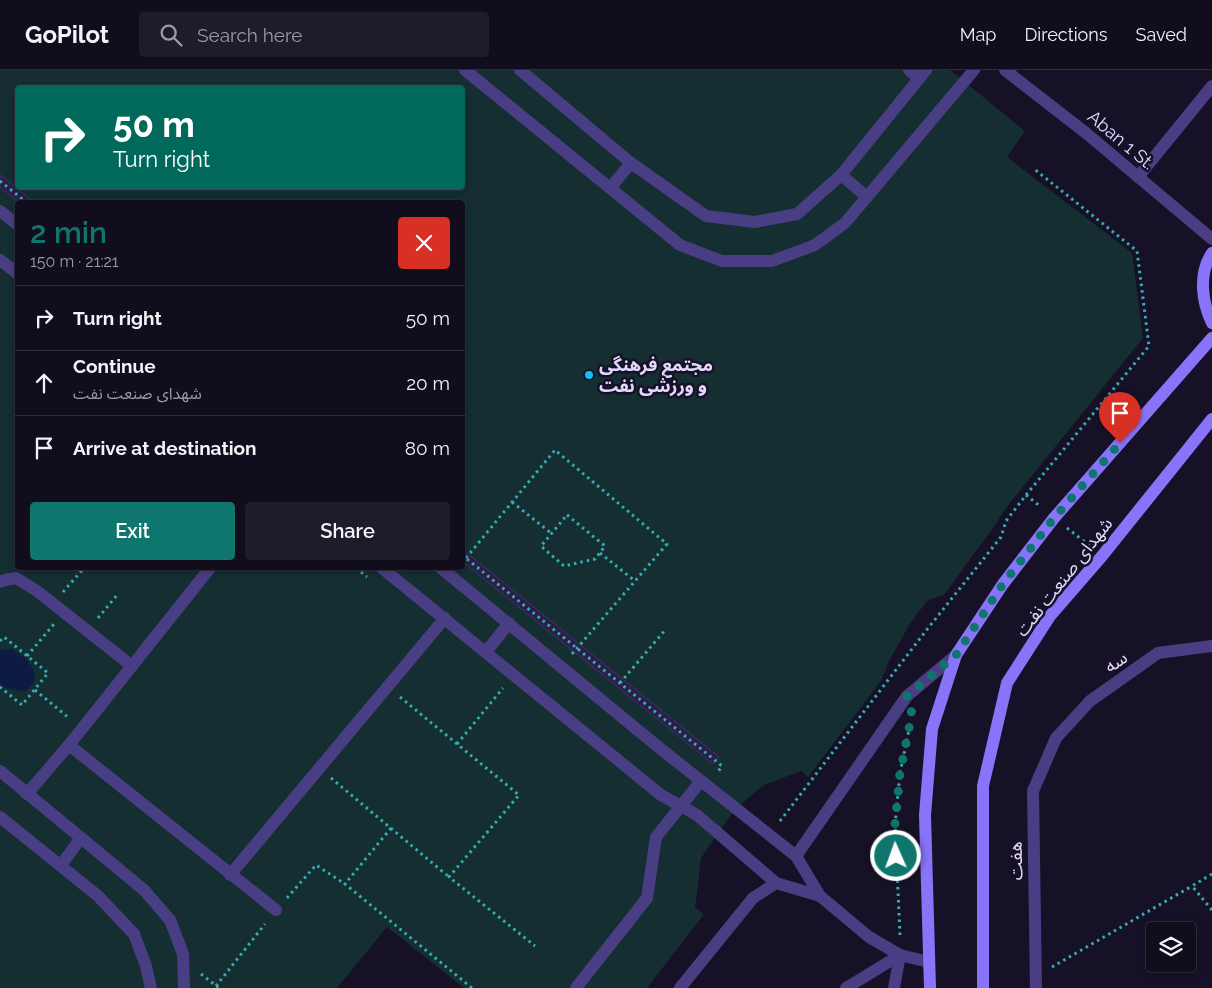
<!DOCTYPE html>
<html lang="en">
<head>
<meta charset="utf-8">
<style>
	body { margin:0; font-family:Raleway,"Noto Sans Arabic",sans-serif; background:#1e1b2a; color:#f1f3f6; height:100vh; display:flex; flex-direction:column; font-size:19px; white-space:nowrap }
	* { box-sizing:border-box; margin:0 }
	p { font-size:16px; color:#9c9ca4 }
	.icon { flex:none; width:28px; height:28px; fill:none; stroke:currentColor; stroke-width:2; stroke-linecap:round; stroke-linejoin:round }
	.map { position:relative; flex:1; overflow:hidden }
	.details { position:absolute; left:15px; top:130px; width:450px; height:370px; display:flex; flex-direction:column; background:#110d1d; border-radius:5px; box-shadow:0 2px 8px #0003,0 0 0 1px #302d3b }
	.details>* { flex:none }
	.hud { position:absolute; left:15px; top:15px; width:450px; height:105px; border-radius:5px; box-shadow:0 2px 8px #0003,0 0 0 1px #302d3b; background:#00695c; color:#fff; overflow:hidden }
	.controls { position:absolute; left:1146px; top:852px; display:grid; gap:10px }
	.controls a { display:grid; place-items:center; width:50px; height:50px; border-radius:5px; background:#110d1d; box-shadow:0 2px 8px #0003,0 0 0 1px #302d3b; font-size:25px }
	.pin { position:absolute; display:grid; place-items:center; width:42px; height:42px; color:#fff; margin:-51px -21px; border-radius:50% 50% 50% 0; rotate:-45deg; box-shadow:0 0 5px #0007 }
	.pin .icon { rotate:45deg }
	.me { position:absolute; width:55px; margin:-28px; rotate:358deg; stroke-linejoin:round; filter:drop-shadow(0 0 4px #0008) }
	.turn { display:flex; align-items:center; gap:18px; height:105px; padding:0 15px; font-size:22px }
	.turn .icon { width:65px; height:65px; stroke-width:2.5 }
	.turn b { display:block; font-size:35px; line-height:42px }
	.round { display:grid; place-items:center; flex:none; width:52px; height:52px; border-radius:5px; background:#1e1b2a }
	.overview { display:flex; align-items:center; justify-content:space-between; height:85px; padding:0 15px }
	h1 { font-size:30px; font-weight:600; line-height:38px; color:#0f766e }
	.primary-button { display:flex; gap:10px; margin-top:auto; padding:10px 15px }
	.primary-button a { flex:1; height:58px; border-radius:5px; background:#0f766e; color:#fff; font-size:20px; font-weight:600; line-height:58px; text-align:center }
	.primary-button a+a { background:#1e1b2a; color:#f1f3f6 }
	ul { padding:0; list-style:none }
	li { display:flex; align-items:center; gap:15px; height:65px; padding:0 15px; border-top:1px solid #302d3b }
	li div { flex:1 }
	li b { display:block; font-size:19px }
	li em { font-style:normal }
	header { display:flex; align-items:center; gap:30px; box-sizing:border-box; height:70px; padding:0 25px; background:#110d1d; border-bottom:1px solid #302d3b }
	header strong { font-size:24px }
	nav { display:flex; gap:28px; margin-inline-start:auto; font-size:18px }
	.search { width:350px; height:45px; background:#1e1b2a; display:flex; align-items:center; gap:12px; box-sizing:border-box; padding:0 18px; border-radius:5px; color:#9c9ca4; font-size:19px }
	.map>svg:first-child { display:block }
	.green { fill:#142e31; fill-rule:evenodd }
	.water { fill:#0d1a44 }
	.building { fill:#2b1e47; stroke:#453172 }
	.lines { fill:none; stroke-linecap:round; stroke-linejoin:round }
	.path { stroke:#36adb4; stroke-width:3; stroke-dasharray:2.5 4; stroke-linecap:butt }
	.service { stroke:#493e83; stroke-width:12 }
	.minor { stroke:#493e83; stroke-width:12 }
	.tertiary { stroke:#493e83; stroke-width:12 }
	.secondary { stroke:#8774f9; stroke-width:12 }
	.route { stroke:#0f766e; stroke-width:9; stroke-dasharray:0 16.2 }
	.poi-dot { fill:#0ec1f4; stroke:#171127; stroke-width:2 }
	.labels { text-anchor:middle; stroke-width:5; stroke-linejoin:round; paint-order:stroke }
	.street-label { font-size:18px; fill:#e1d8fd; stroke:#171127 }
	.poi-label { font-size:18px; font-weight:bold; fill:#e1d8fd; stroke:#171127; text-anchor:start }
</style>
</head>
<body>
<header>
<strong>GoPilot</strong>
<div class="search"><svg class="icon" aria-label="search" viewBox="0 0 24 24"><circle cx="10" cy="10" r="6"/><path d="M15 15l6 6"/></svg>Search here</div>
<nav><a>Map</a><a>Directions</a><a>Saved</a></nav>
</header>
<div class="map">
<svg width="1212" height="918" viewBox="0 0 1212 918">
	<rect width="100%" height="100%" fill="#171127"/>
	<path class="green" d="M0 0H950L1025 61 1007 87 1132 183 1143 268 1006 438 993 458 944 525 928 530 911 552 889 591 881 611 808 707 801 701 764 715 736 738 701 788 695 838 704 844 647 918H464L387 857 337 918H0ZM18 18H462V118H18ZM18 132H462V498H18Z"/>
	<path class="water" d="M11 579C27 587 47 607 25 621L6 618 0 613V580Z"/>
	<g class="building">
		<path d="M0 105 34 132H19L0 117Z"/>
		<path d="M462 479 719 687 713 694 462 491Z"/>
	</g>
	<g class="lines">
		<g class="path">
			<path d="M0 111 26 132"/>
			<path d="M1026 425 1041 437"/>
			<path d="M512 432 551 463"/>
			<path d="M567 445 605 476 595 489 564 496 541 476Z"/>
			<path d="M1067 458 1090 476"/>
			<path d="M600 483 635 511"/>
			<path d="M462 485 722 696 717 703"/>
			<path d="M466 488 555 380 667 474 572 584"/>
			<path d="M356 498 367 507"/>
			<path d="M63 522 84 498"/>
			<path d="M98 548 118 524"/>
			<path d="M0 571 4 567 48 603 22 635 0 617"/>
			<path d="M27 586 54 554"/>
			<path d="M620 613 666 559"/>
			<path d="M35 620 69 648"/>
			<path d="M400 627 519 725 449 807 535 876"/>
			<path d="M457 674 503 618"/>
			<path d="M331 708 449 807"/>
			<path d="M780 751 925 562 1001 467 1006 451 1026 425 1149 276 1137 181 1033 98"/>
			<path d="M391 758 345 814 472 918"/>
			<path d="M1212 804 1192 816 1212 840"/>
			<path d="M287 828 316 795 345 814"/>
			<path d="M900 865 895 755 900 703 910 655"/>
			<path d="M1052 897 1192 816"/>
			<path d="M201 904 219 918"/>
			<path d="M216 916 265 854"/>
		</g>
		<g class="service">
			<path d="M465 0 680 175 722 191H772L815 175 845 153 974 0"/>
			<path d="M520 0 631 93 706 146 755 152 797 144 841 105 926 0"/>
			<path d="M909 0 919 8"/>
			<path d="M841 105 867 127"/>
			<path d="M610 118 631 93"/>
			<path d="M0 141 18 155"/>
			<path d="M0 190 18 204"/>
			<path d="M382 498 661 725 697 745 776 813 753 828 680 918"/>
			<path d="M441 498 662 680 796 786"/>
			<path d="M0 512 5 510 16 508 37 521 132 596"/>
			<path d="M486 582 509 553"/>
			<path d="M69 675 276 840"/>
			<path d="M0 701 144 820 170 850 183 884 184 918"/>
			<path d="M27 724 69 675 210 498"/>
			<path d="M0 747 98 826 134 864 146 896 151 918"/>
			<path d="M61 795 81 768"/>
			<path d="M230 805 445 548"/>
			<path d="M576 918 647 828 656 767 701 711"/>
			<path d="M846 918 900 885"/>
			<path d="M894 918 900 885"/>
		</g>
		<g class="minor">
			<path d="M1138 107 1212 16"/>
			<path d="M776 813 820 826"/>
			<path d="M929 892 900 885 869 867 820 826 796 786 907 626 956 585"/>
			<path d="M1036 918 1033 721 1056 668 1090 631 1158 583 1212 576"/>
		</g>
		<path class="tertiary" d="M1005 0 1086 63 1212 169"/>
		<g class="secondary">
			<path d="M1212 183C1198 204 1202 232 1212 253"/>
			<path d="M930 918 925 745 932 659 956 585 1003 514 1054 448 1212 268"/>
			<path d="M983 918V716L1007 613 1050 546 1102 486 1212 349"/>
		</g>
	</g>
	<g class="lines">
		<path class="route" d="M896 786 895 755 900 703 912 644 907 626 956 585 1003 514 1054 448 1120 373"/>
	</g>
	<circle class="poi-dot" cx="589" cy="305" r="5"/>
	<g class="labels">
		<g class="street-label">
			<text transform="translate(1121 70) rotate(40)" y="6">Aban 1 St.</text>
			<text transform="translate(1064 507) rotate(-52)" y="6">شهدای صنعت نفت</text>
			<text transform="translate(1116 592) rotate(-35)" y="6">سه</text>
			<text transform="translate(1016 791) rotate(-91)" y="6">هفت</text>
		</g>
		<g class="poi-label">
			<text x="599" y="301">مجتمع فرهنگى<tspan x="599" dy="21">و ورزشى نفت</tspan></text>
		</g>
	</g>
</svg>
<div class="controls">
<a><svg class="icon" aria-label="layers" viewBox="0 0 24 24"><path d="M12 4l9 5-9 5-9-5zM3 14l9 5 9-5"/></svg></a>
</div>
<div class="pin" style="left:1120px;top:373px;background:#d93025"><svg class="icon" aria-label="arrive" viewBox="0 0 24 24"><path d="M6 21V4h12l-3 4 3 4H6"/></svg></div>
<svg class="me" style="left:896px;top:786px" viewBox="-20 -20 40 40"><circle r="17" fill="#0f766e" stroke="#fff" stroke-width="3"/><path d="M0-11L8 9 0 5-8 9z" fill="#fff"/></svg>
<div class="hud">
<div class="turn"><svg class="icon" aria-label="right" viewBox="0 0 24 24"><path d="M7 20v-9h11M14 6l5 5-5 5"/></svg><div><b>50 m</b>Turn right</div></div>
</div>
<section class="details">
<div class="overview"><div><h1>2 min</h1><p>150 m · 21:21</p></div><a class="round" style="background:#d93025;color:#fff"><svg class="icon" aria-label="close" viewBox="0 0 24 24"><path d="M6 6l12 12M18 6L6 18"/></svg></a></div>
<ul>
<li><svg class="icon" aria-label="right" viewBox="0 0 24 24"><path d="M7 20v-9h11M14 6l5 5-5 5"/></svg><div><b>Turn right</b></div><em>50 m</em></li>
<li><svg class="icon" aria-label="ahead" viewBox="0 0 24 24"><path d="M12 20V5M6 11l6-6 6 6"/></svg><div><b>Continue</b><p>شهدای صنعت نفت</p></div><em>20 m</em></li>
<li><svg class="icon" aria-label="arrive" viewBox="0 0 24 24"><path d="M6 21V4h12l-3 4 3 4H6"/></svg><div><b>Arrive at destination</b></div><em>80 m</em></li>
</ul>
<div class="primary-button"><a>Exit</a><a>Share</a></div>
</section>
</div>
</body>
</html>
